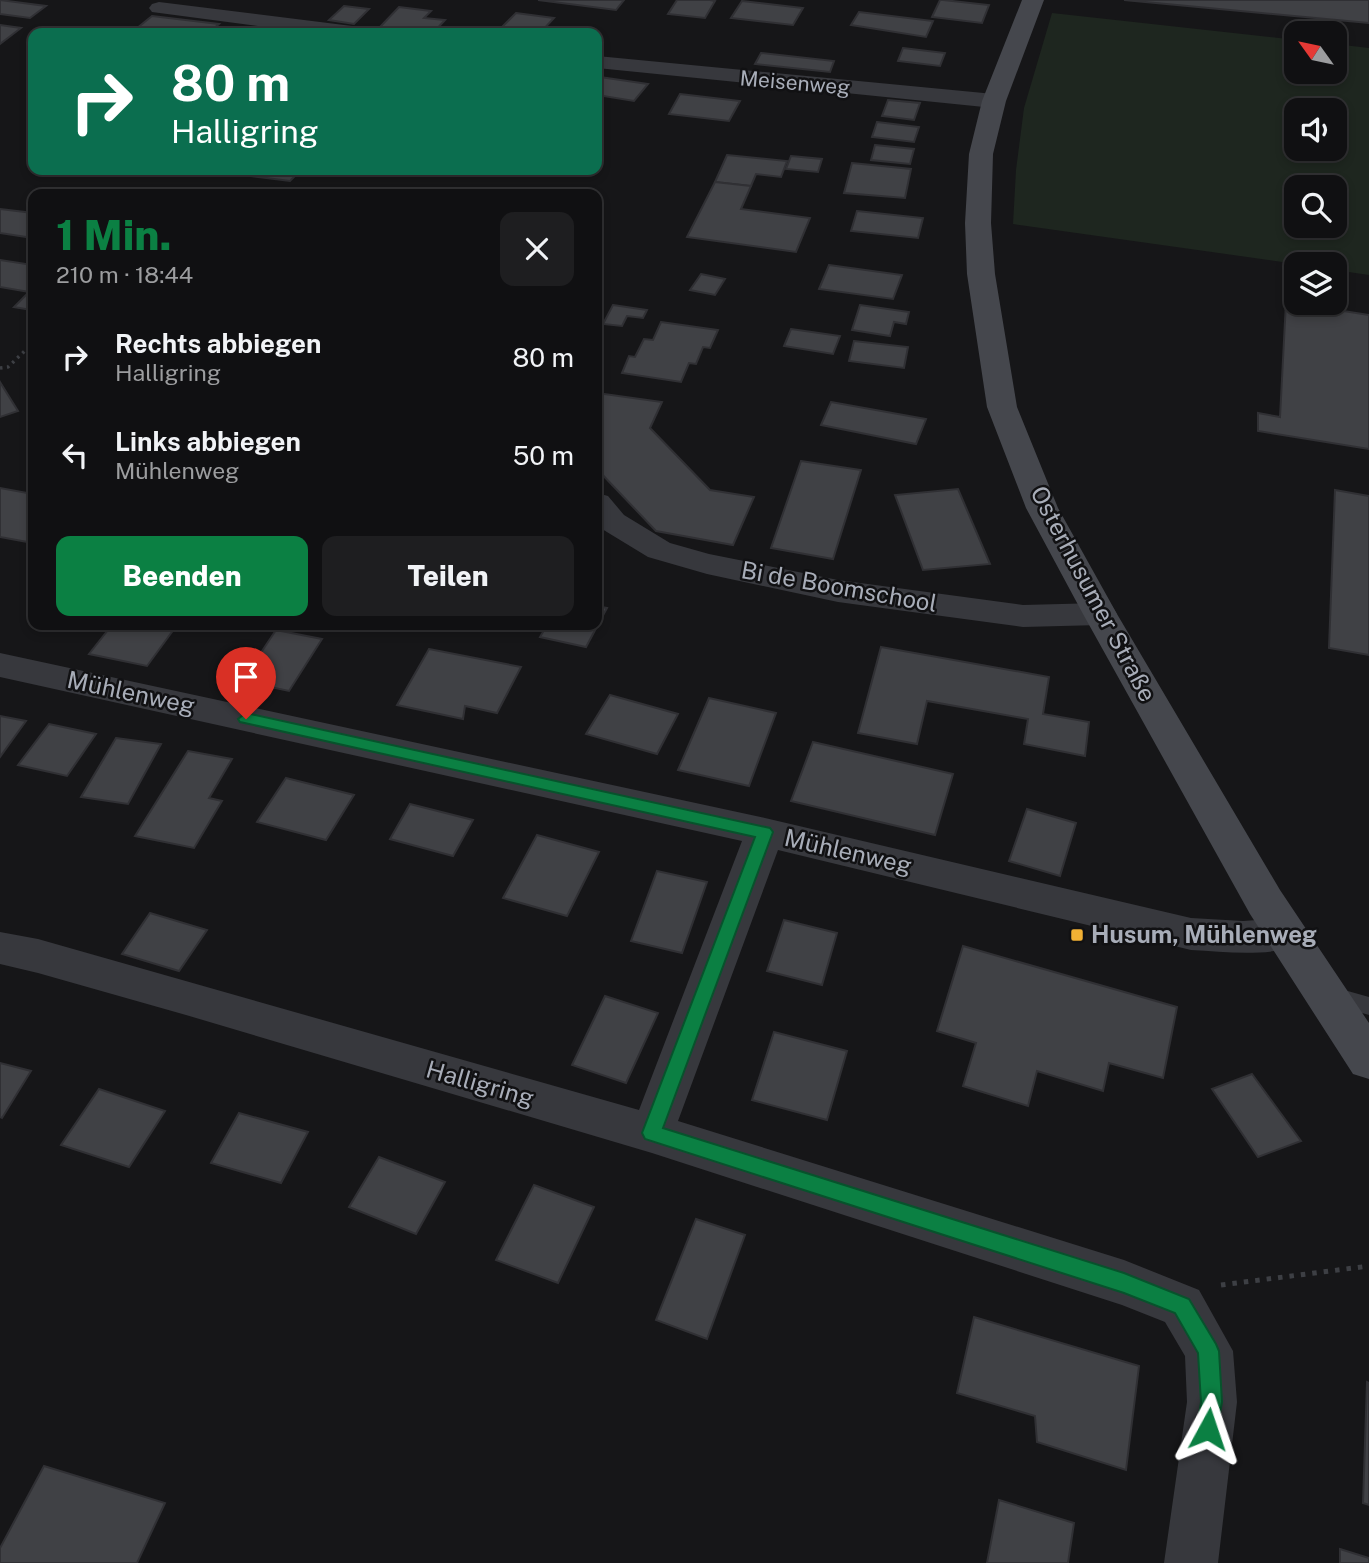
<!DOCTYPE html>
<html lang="de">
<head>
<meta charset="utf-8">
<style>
	body { margin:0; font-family:"Public Sans",sans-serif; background:#1e1e20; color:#f1f3f6; height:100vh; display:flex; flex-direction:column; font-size:26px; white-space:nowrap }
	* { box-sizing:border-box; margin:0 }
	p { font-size:23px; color:#9c9d9f }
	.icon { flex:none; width:38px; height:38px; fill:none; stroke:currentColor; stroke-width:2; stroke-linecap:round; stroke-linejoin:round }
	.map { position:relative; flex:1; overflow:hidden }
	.drawer { position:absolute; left:28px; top:189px; width:574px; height:441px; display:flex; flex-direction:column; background:#101012; border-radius:14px; box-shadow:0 4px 10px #0003,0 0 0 2px #303032 }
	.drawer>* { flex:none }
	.guide { position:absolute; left:28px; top:28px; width:574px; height:147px; border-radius:14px; box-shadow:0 4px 10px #0003,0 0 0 2px #303032; background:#0b6e4f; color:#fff; overflow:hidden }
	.needle { width:46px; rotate:303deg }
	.controls { position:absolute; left:1284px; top:21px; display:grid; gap:14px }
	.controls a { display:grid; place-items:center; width:63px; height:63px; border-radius:14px; background:#101012; box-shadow:0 4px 10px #0003,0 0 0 2px #303032; font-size:35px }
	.pin { position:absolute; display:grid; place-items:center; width:60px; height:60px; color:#fff; margin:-72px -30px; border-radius:50% 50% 50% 0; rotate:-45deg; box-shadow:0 0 7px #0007 }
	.pin .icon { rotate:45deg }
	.me { position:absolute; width:77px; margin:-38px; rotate:5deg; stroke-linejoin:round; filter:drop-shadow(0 0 5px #0008) }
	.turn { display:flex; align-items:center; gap:24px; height:147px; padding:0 28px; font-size:32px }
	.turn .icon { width:91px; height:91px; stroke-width:2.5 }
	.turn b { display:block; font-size:49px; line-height:60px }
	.round { display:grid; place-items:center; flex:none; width:74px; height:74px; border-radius:14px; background:#1e1e20 }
	.headline { display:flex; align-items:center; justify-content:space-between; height:119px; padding:0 28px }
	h1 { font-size:42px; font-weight:800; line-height:52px; color:#0b8043 }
	.primary-button { display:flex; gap:14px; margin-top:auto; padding:14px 28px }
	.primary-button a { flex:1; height:80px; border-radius:14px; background:#0b8043; color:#fff; font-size:28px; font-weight:800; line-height:80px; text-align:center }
	.primary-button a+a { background:#1e1e20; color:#f1f3f6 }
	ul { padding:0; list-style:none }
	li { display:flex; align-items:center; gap:21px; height:98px; padding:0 28px }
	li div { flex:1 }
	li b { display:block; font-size:26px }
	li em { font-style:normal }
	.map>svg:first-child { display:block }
	.green { fill:#1e261f; fill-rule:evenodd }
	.building { fill:#404145; stroke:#303034; stroke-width:2 }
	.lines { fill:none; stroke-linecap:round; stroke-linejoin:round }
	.path-far1 { stroke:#3d3f44; stroke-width:3.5; stroke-dasharray:2.5 4.5; stroke-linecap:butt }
	.path { stroke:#3d3f44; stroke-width:5; stroke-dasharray:4.5 7; stroke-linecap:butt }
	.lane { fill:#37383d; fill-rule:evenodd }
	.street { fill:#37383d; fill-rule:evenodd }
	.secondary { fill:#45474d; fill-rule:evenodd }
	.route { fill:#0b8043; stroke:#07532c; stroke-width:2 }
	.poi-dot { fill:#f2b134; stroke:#111113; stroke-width:2.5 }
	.labels { text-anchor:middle; stroke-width:5; stroke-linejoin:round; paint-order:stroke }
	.far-street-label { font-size:21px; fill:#a8adb8; stroke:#111113 }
	.street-label { font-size:24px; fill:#a8adb8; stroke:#111113 }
	.poi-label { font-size:24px; font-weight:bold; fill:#a8adb8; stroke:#111113; text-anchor:start }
</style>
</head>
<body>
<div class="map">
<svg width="1369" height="1563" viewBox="0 0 1369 1563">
	<rect width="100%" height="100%" fill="#161618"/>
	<path class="green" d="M1052 13 1297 40V72H1335V44L1369 48V275L1335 270V264H1297L1013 224 1016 170 1024 108ZM1297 110H1335V149H1297ZM1297 187H1335V226H1297Z"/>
	<g class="building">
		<path d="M0 0 46 6 30 18 0 14Z"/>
		<path d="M538 0H624L616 10Z"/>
		<path d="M677 0H710L715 1 705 18 668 14Z"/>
		<path d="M940 0H943L989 5 982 23 932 17Z"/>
		<path d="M1124 0H1369V23Z"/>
		<path d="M742 1 803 8 793 25 731 18Z"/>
		<path d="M344 6 369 9 354 24 329 20Z"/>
		<path d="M399 7 431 11 424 18 445 20 433 33 380 27Z"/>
		<path d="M859 12 933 21 926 37 851 25Z"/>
		<path d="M516 13 554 18 540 33H496Z"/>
		<path d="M152 16 219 24 208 33H131Z"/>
		<path d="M0 25 21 28 0 44Z"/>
		<path d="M903 48 945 53 940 66 898 61Z"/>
		<path d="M761 53 834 61 830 72 755 64Z"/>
		<path d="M600 77 648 84 634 101 597 95V80Z"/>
		<path d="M680 94 740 101 729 121 669 114Z"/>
		<path d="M888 100 920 103 914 120 882 116Z"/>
		<path d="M877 122 919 127 914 142 872 137Z"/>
		<path d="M875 145 914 149 910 164 871 160Z"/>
		<path d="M727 155 787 161 781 177 756 174 751 186 715 182Z"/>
		<path d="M791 156 822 159 818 172 786 169Z"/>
		<path d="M852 163 911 169 905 198 844 193Z"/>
		<path d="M257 170H301L290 181 251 176Z"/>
		<path d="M715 182 751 186 741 209 810 218 796 252 687 237Z"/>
		<path d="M0 209 33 213V238L0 233Z"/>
		<path d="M857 211 923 218 918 238 851 231Z"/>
		<path d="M0 260 33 265V288L29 292 0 287Z"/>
		<path d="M829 265 902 275 893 299 819 289Z"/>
		<path d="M701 274 725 279 715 295 690 290Z"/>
		<path d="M33 288V308L31 310 14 307Z"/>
		<path d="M1286 302 1369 315V449L1258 431V413L1280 417Z"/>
		<path d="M613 305 647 310 643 318 627 316 622 326 603 324Z"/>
		<path d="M860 305 909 312 906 324 894 322 890 336 852 330Z"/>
		<path d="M661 322 718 330 710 348 703 347 696 364 689 363 681 382 622 373 629 356 635 357 644 339 653 340Z"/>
		<path d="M791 329 840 336 833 354 784 346Z"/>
		<path d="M854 341 908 347 904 368 849 361Z"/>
		<path d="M0 382 18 411 0 417Z"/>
		<path d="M597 393 662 402 650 428 710 490 754 497 733 545 656 531 597 469Z"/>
		<path d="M831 402 926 419 916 444 821 425Z"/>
		<path d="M801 461 861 470 833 559 771 548Z"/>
		<path d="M0 488 33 494V543L0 537Z"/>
		<path d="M958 489 990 564 923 570 895 495Z"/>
		<path d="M1335 490 1369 496V655L1329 648Z"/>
		<path d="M597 606 607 608 586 647 540 637 547 625H597Z"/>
		<path d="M112 625H177L147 666 89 654Z"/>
		<path d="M276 630 322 639 289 691 242 681Z"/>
		<path d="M881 647 1049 677 1043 714 1089 722 1085 756 1024 744 1028 719 927 701 917 744 858 733Z"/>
		<path d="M429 649 521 667 497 713 465 706 463 719 397 705Z"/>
		<path d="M610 695 678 714 657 754 586 734Z"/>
		<path d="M709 698 776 713 749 786 678 770Z"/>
		<path d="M0 716 26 721 0 757Z"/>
		<path d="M49 724 96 734 67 776 18 765Z"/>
		<path d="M116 738 161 744 128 804 81 797Z"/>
		<path d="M813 742 953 774 935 835 791 801Z"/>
		<path d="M188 751 232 759 209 798 222 801 194 848 135 836Z"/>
		<path d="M286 778 354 795 326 840 257 822Z"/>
		<path d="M410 804 473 820 453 856 390 839Z"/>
		<path d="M1027 809 1076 823 1060 876 1009 861Z"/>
		<path d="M537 835 599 852 567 916 503 898Z"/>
		<path d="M657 871 707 882 682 953 631 941Z"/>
		<path d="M150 913 207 930 179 971 122 954Z"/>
		<path d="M784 920 837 933 822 985 767 971Z"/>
		<path d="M963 946 1177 1007 1163 1078 1109 1063 1103 1091 1037 1071 1028 1106 963 1086 976 1043 937 1031Z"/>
		<path d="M605 996 658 1013 626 1083 572 1065Z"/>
		<path d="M774 1032 847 1051 827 1120 752 1100Z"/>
		<path d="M0 1063 31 1071 2 1118 0 1117Z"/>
		<path d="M1252 1074 1301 1141 1258 1157 1212 1089Z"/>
		<path d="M99 1089 165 1111 129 1167 61 1145Z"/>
		<path d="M239 1113 308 1132 281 1183 211 1163Z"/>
		<path d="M379 1157 445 1182 416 1234 349 1207Z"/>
		<path d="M534 1185 594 1207 558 1283 496 1260Z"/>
		<path d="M696 1219 745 1235 707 1339 656 1320Z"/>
		<path d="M974 1317 1139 1366 1126 1470 1037 1442 1035 1416 957 1393Z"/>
		<path d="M1367 1382 1369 1383V1505L1363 1503Z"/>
		<path d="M44 1466 165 1503 137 1563H0V1548Z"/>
		<path d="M999 1500 1074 1523 1068 1563H987Z"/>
		<path d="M1340 1549 1369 1558V1563H1340Z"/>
	</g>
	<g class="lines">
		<path class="path-far1" d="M0 368 8 367 33 343"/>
		<path class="path" d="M1221 1285 1369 1266"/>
		<path class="lane" d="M1330 986 1369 997V1015L1322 1001 1319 995 1322 989Z"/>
		<g class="street">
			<path d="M159 2 360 27 367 29 371 33H312L152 12 149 8 152 4Z"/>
			<path d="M597 56 994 94 1002 96 1005 101 1002 106 994 108 597 68Z"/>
			<path d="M597 493 608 496 624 515 670 543 709 554 838 580 1023 605 1100 603 1112 606 1117 614 1112 622 1100 625 1023 627 838 602 707 574 648 557 602 529 597 523Z"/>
			<path d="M0 653 765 818 1191 918 1243 921 1287 918 1301 923 1307 934 1301 945C1266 957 1227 952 1191 950L778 850 678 1121 1124 1260 1199 1290 1233 1351 1237 1402 1218 1563H1164L1187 1402 1185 1356 1165 1322 1122 1305 652 1153 186 1015 38 973 0 964V932L38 939 639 1110 742 841 0 677Z"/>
		</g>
		<path class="secondary" d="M1022 0H1044L1006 101 993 154 991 223 995 274 1017 407 1058 508 1117 614 1280 890 1369 1023V1079L1353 1074 1250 914 1083 614 1026 508 987 407 967 274 965 223 969 154 982 101Z"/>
	</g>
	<path class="route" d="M246 713 770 828 773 832 663 1128 1124 1273 1189 1299 1216 1344 1219 1351 1222 1402 1216 1436 1208 1440 1200 1436 1197 1429 1201 1402 1198 1353 1175 1313 1124 1293 645 1139 642 1133 755 837 240 722 238 719Z"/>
	<rect class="poi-dot" x="1070" y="928" width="14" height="14" rx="3.5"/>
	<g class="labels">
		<g class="far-street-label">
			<text transform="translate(795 83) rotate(5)" y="7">Meisenweg</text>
		</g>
		<g class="street-label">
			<text transform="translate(839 587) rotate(10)" y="8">Bi de Boomschool</text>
			<text transform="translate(1093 594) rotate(62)" y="8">Osterhusumer Straße</text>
			<text transform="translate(131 693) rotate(12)" y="8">Mühlenweg</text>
			<text transform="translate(848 852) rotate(13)" y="8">Mühlenweg</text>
			<text transform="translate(480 1084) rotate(16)" y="8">Halligring</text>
		</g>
		<g class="poi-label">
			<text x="1091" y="943">Husum, Mühlenweg</text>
		</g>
	</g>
</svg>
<div class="controls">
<a><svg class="needle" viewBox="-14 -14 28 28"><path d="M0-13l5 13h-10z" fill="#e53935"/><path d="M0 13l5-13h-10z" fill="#9c9d9f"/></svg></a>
<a><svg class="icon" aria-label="sound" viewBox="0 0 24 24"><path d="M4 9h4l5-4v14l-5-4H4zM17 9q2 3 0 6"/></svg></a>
<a><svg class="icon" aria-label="search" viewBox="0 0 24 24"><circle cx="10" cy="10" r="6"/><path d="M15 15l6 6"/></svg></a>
<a><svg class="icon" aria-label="layers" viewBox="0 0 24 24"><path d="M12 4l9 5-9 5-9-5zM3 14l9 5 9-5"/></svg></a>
</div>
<div class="pin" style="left:246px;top:719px;background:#d93025"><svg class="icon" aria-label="arrive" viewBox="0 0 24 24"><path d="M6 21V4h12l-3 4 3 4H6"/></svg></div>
<svg class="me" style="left:1208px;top:1429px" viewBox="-20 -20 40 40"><path d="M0-17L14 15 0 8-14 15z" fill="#0b8043" stroke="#fff" stroke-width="4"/></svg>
<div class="guide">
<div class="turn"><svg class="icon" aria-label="right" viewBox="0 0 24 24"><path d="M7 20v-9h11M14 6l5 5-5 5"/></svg><div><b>80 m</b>Halligring</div></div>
</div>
<section class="drawer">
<div class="headline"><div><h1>1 Min.</h1><p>210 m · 18:44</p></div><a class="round"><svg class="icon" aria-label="close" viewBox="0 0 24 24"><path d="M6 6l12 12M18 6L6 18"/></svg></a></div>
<ul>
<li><svg class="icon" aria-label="right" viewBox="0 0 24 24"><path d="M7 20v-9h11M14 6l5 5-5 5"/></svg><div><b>Rechts abbiegen</b><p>Halligring</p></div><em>80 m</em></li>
<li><svg class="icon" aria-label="left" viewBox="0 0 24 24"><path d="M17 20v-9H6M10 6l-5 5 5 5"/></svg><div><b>Links abbiegen</b><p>Mühlenweg</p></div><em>50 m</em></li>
</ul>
<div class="primary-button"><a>Beenden</a><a>Teilen</a></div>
</section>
</div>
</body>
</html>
